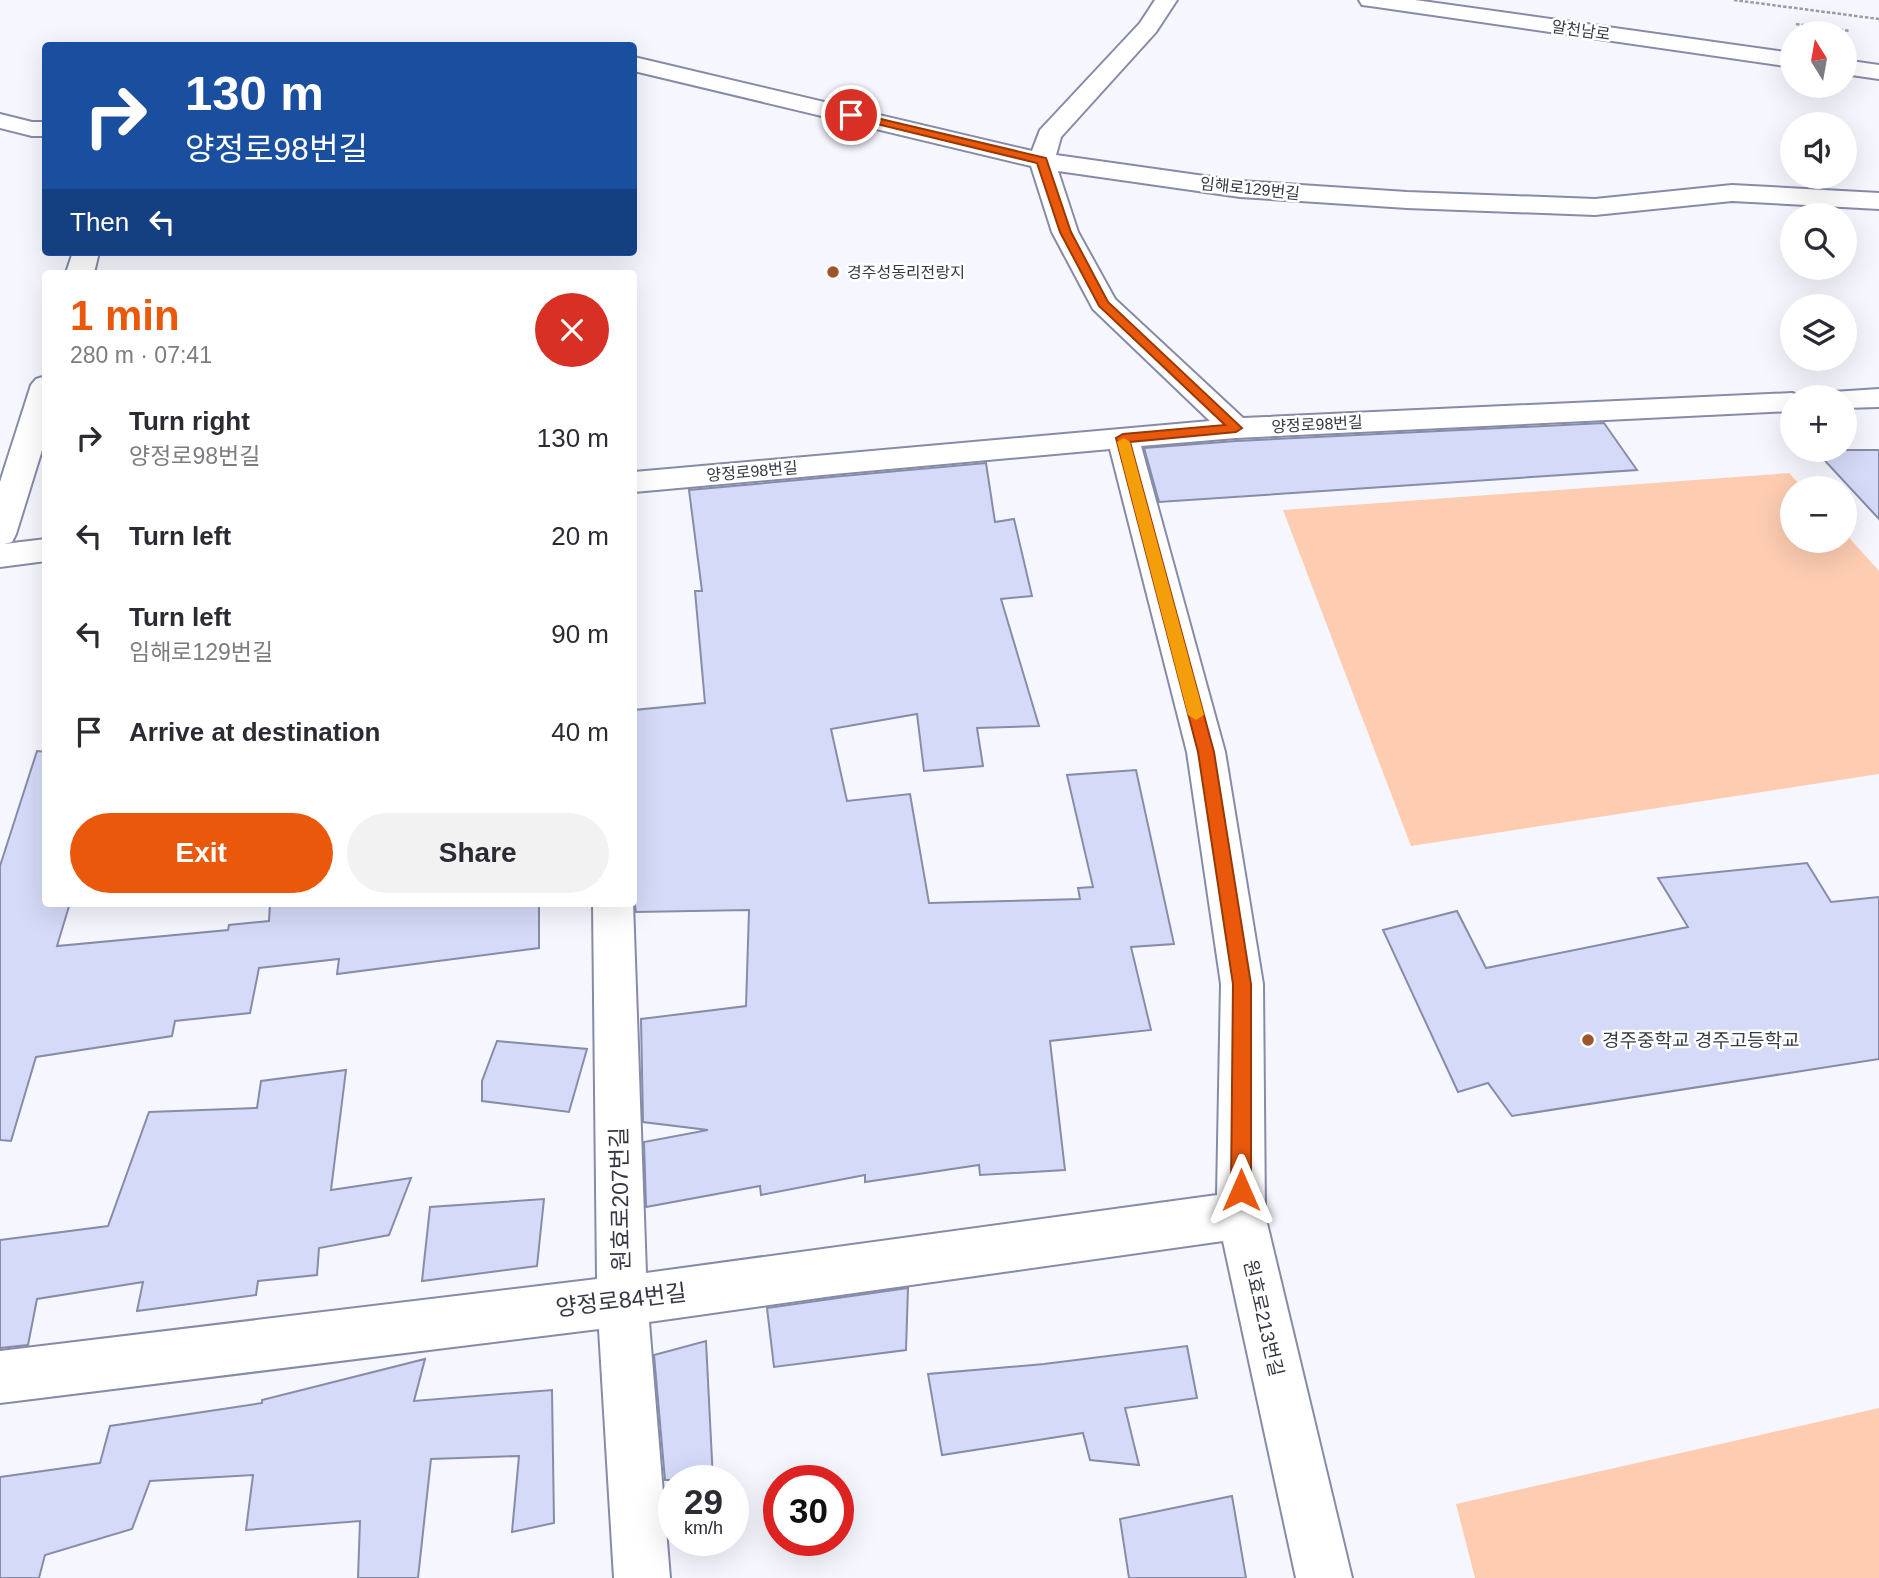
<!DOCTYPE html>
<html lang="en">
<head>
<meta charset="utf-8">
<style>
	body { margin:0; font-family:Arial,"Noto Sans KR",sans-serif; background:#f2f2f3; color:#2b2b33; height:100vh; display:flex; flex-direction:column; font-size:26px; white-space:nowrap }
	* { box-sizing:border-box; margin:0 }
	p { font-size:23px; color:#7c7c81 }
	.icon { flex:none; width:38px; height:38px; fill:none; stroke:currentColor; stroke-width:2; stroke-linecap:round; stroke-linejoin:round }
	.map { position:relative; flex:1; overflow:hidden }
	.sheet { position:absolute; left:42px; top:270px; width:595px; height:637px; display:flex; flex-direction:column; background:#fff; border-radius:7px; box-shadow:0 7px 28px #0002 }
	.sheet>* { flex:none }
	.banner { position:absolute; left:42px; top:42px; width:595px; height:214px; border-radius:7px; box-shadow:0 7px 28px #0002; background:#1a4fa0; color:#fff; overflow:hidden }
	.needle { width:46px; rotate:349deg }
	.fabs { position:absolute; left:1780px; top:21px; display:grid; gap:14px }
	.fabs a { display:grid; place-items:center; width:77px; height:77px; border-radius:50%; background:#fff; box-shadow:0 7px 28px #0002; font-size:35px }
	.speed { position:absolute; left:658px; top:1465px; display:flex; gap:14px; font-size:35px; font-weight:700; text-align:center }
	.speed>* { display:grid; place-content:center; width:91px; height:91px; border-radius:50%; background:#fff; box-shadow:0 7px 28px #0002; line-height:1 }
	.speed small { font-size:18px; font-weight:400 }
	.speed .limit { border:10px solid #d22; background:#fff; color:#111 }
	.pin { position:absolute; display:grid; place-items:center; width:60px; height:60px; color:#fff; margin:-30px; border:4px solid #fff; border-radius:50%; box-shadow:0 2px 7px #0007 }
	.me { position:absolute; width:77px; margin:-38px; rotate:0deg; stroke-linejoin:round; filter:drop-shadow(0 0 5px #0008) }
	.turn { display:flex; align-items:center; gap:24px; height:147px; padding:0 28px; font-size:32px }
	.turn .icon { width:91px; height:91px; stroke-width:2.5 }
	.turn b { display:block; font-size:49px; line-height:60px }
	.then { display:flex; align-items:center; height:66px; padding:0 28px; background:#0003; gap:14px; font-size:26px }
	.round { display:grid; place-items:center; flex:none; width:74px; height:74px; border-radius:37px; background:#f2f2f3 }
	.overview { display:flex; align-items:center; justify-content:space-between; height:119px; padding:0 28px }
	h1 { font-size:42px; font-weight:700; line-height:52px; color:#ea580c }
	.action { display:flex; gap:14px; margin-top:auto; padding:14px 28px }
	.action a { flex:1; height:80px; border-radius:42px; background:#ea580c; color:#fff; font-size:28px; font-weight:700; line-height:80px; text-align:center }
	.action a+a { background:#f2f2f3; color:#2b2b33 }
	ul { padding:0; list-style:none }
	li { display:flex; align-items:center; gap:21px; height:98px; padding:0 28px }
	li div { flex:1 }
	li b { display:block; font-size:26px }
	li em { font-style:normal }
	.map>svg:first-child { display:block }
	.green { fill:#fdccb1 }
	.building { fill:#d4daf7; stroke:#878ca8; stroke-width:2 }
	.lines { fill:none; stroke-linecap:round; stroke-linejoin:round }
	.minor-casing { stroke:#868ba7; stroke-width:4 }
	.tertiary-casing { stroke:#868ba7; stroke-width:4 }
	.path { stroke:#9a9ca5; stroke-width:2.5; stroke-dasharray:3.5 2; stroke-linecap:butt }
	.minor { fill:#fff; fill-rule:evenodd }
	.tertiary { fill:#fff; fill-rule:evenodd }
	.route { fill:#ea580c; stroke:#983908; stroke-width:2 }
	.slow { fill:#f59e0b }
	.poi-dot { fill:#9b562a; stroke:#fff; stroke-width:2.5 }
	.labels { text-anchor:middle; stroke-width:5; stroke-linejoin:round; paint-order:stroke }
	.far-street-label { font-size:16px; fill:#363945; stroke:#fff }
	.far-poi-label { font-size:16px; fill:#363945; stroke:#fff; text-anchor:start }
	.poi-label { font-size:19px; fill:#363945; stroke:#fff; text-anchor:start }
	.street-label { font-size:19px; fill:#363945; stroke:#fff }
	.near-street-label { font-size:23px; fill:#363945; stroke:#fff }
</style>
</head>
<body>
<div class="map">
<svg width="1879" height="1578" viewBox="0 0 1879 1578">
	<rect width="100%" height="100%" fill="#f6f7fe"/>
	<g class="green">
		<path d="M1789 473 1803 488H1792V541H1844L1845 533 1879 571V774L1411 846 1283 510Z"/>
		<path d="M1879 1408V1578H1475L1456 1504Z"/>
	</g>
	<g class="building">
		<path d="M1604 423 1637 470 1159 502 1144 448 1236 441Z"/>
		<path d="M1815 450H1879V519Z"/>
		<path d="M986 463 995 522 1014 519 1032 596 1001 599 1039 726 977 728 983 766 924 771 917 714 831 729 847 801 910 794 929 903 1080 899 1078 888 1093 887 1067 775 1136 770 1174 944 1131 947 1151 1030 1050 1041 1065 1170 980 1175 979 1165 865 1182V1175L761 1195 760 1186 646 1207 644 1142 708 1130 643 1122 641 1019 746 1006 749 910 636 912 634 901V710L705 703 695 591H702L689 490Z"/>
		<path d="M37 751 46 752V903H70L57 946 228 930 229 925 269 921 270 903H539V948L337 974 339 959 259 968 250 1013 175 1021 172 1036 36 1057 11 1141 0 1140V866Z"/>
		<path d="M1807 863 1831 902 1879 897V1059L1512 1116 1488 1083 1458 1092 1383 930 1457 911 1486 968 1688 927 1658 878Z"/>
		<path d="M497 1041 587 1049 569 1112 482 1101V1081Z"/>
		<path d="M346 1070 331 1190 411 1178 389 1235 319 1248 317 1275 258 1281 256 1295 137 1311 143 1282 37 1299 28 1345 0 1348V1240L108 1226 149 1112 257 1108 261 1081Z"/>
		<path d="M544 1199 537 1266 422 1281 430 1207Z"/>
		<path d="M908 1288 906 1350 774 1367 767 1308Z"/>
		<path d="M706 1341 713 1480H665L654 1355Z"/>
		<path d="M1187 1346 1197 1398 1125 1408 1139 1465 1090 1460 1083 1433 942 1455 928 1374 1044 1364Z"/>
		<path d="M425 1359 414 1401 552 1390 554 1523 512 1532 519 1456 431 1459 418 1578H358L360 1521 246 1530 253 1475 150 1481 132 1529 45 1555 39 1578H0V1477L100 1463 110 1426 262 1403V1400Z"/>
		<path d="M1232 1496 1246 1578H1129L1120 1519Z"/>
	</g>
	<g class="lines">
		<defs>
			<g id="minor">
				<path d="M1155 0H1177L1156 32 1061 137 1056 155 1240 181 1407 192 1595 199 1732 185 1879 193V209L1732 201 1595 215 1407 208 1240 197 1058 171 1078 232 1115 299 1243 418 1792 393 1804 397H1792V411L1236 438 1141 446 1225 752 1263 984 1265 1215 1352 1578H1296L1223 1241 649 1322 670 1578H614L599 1329 0 1403V1351L597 1279 593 903H633L646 1273 1217 1195 1221 984 1187 752 1110 449 634 492V472L1210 421 1093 309 1052 232 1031 166 634 71V57L1032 151 1040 130 1140 23Z"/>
				<path d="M0 114 32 122H46V136H32L0 128Z"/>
				<path d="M73 252H99L94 273H66Z"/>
				<path d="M46 376V437L16 534 12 542 4 544 46 539V561L0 567V482L31 385 36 379Z"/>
				<path d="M1879 389V407L1844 408V397H1830L1833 392Z"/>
			</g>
			<g id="tertiary">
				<path d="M1359 0H1415L1792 53V67L1370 6 1362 5Z"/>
				<path d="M1844 60 1879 65V79L1844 74Z"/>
			</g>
		</defs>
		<use href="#minor" class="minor-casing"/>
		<use href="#tertiary" class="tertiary-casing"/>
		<g class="path">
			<path d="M1734 0 1879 19"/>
			<path d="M1796 24 1850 31"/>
		</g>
		<use href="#minor" class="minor"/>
		<use href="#tertiary" class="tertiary"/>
	</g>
	<path class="route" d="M851 112 1046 158 1071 232 1108 302 1242 428 1236 432 1130 442 1214 752 1251 984V1190L1248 1197 1241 1199 1234 1197 1231 1190 1233 984 1198 752 1116 438 1123 434 1225 425 1099 306 1060 232 1037 163 848 117V113Z"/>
	<path class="slow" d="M1124 438 1130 442 1204 715 1196 720 1188 715 1117 442Z"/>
	<g class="poi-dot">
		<circle cx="833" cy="272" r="7"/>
		<circle cx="1588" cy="1040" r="7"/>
	</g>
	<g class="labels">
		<g class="far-street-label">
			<text transform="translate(1581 30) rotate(8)" y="6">알천남로</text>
			<text transform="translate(1250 188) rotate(6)" y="6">임해로129번길</text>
			<text transform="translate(1317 424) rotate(-3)" y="6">양정로98번길</text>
			<text transform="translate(752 471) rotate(-5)" y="6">양정로98번길</text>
		</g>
		<g class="far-poi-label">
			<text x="847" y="278">경주성동리전랑지</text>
		</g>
		<g class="poi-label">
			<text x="1602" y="1047">경주중학교 경주고등학교</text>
		</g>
		<g class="street-label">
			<text transform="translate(1264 1318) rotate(77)" y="7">원효로213번길</text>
		</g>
		<g class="near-street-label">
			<text transform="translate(620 1199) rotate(-91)" y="8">원효로207번길</text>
			<text transform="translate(621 1300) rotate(-7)" y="8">양정로84번길</text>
		</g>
	</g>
</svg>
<div class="fabs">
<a><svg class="needle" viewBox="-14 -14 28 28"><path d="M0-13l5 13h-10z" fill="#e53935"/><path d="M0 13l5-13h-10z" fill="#7c7c81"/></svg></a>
<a><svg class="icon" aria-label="sound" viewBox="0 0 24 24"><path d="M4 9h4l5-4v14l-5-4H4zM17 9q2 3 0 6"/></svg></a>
<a><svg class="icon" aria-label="search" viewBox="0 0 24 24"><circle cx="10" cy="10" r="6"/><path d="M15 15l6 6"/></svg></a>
<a><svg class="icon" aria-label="layers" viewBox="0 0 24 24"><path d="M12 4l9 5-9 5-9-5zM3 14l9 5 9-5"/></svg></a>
<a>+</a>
<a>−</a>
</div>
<div class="speed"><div>29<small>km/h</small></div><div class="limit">30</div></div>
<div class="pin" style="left:851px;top:115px;background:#d93025"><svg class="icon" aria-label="arrive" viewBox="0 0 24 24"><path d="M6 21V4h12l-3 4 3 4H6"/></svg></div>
<svg class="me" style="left:1241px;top:1190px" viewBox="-20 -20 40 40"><path d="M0-17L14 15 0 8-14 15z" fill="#ea580c" stroke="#fff" stroke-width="4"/></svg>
<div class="banner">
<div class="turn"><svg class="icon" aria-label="right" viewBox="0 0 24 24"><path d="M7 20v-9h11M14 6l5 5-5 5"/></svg><div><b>130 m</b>양정로98번길</div></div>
<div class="then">Then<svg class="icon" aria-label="left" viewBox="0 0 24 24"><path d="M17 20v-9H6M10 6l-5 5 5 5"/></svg></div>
</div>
<section class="sheet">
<div class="overview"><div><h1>1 min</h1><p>280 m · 07:41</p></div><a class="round" style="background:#d93025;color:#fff"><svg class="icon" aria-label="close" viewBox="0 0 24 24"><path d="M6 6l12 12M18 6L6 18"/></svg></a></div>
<ul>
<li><svg class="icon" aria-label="right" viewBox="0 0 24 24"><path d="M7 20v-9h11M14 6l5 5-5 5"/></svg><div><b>Turn right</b><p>양정로98번길</p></div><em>130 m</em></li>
<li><svg class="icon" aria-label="left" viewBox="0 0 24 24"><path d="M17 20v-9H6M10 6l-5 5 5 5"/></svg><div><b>Turn left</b></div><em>20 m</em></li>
<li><svg class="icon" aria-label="left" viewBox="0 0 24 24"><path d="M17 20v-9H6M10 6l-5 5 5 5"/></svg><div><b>Turn left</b><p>임해로129번길</p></div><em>90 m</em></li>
<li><svg class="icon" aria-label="arrive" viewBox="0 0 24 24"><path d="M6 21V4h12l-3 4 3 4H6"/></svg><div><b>Arrive at destination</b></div><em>40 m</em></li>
</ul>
<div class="action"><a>Exit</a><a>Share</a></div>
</section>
</div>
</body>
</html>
